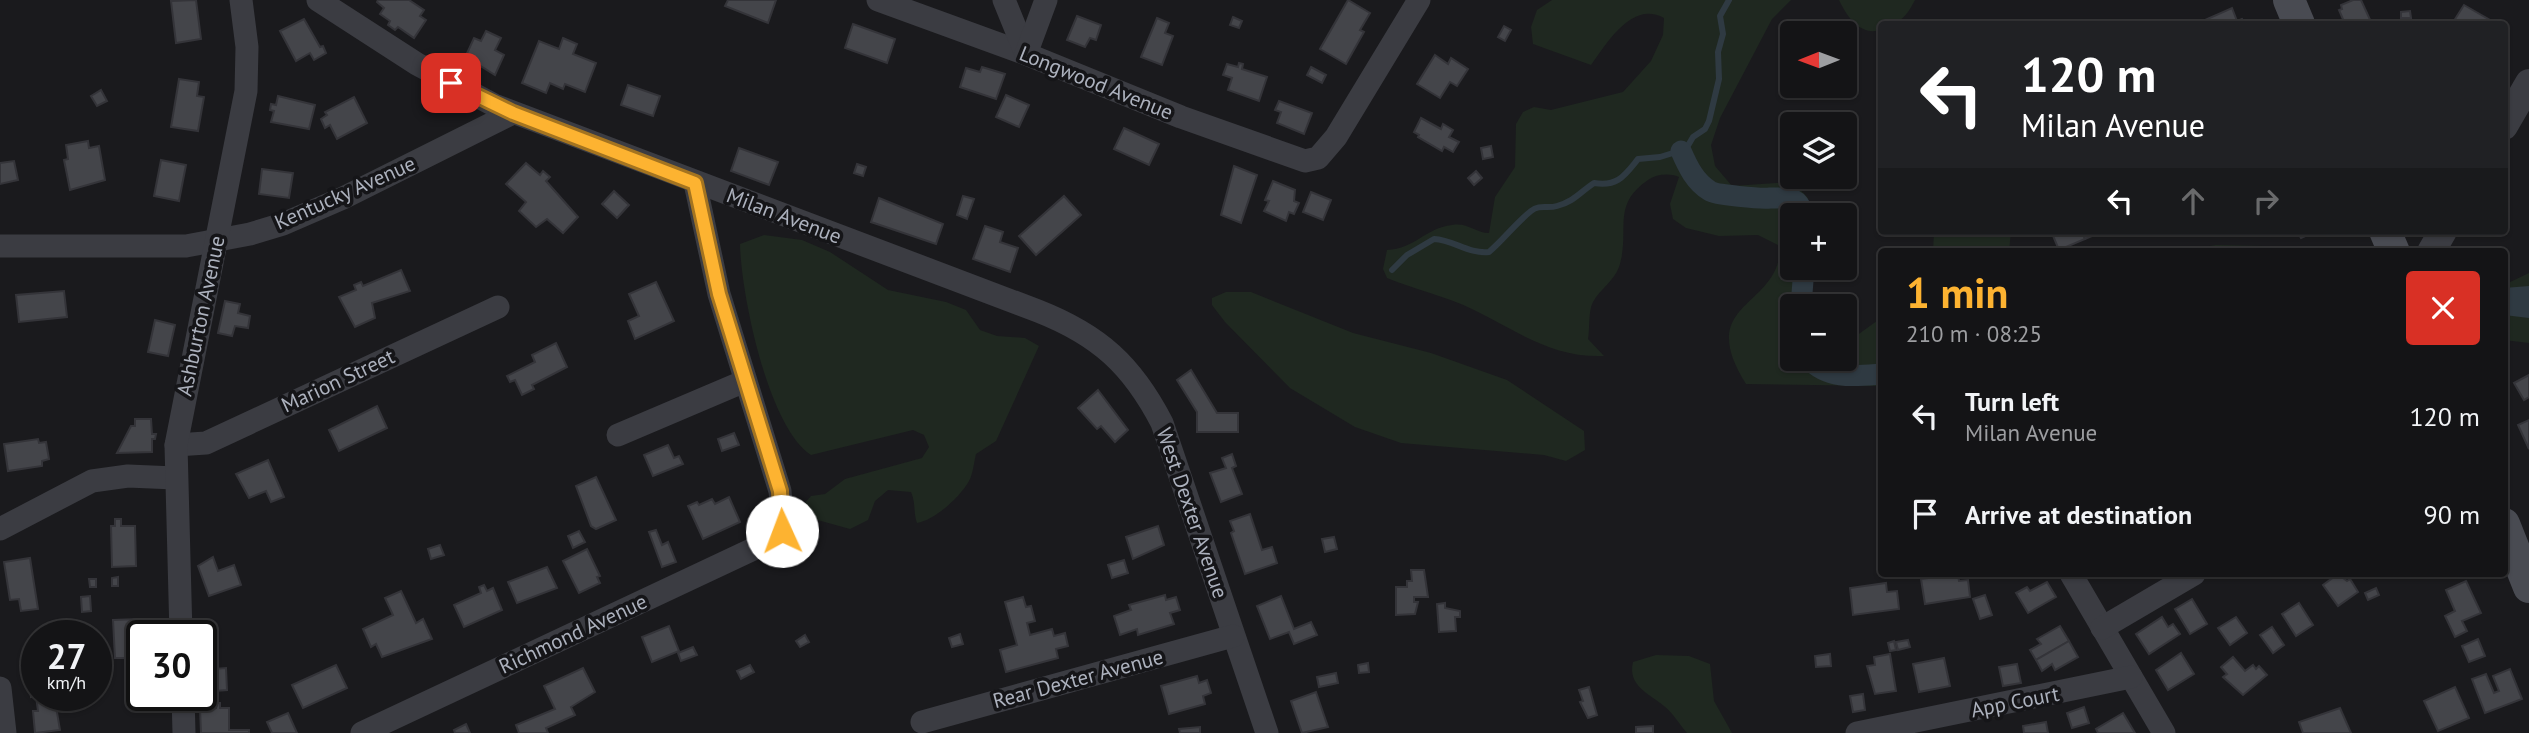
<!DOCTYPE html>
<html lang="en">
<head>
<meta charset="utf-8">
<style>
	body { margin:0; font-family:"PT Sans",sans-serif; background:#1d1d1f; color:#f1f3f6; height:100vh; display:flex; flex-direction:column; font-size:26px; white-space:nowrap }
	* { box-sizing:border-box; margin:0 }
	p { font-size:23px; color:#9d9ea1 }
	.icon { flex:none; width:38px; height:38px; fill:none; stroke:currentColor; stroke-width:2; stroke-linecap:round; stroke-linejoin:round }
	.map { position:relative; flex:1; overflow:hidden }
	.side { position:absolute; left:1878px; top:248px; width:630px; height:329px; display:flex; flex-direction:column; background:#141416; border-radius:7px; box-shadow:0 2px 5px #0004,0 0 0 2px #333335 }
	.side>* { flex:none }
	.banner { position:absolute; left:1878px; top:21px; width:630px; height:214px; border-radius:7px; box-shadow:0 2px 5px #0004,0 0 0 2px #333335; background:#202124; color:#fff; overflow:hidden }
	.needle { width:46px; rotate:269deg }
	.tools { position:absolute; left:1780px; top:21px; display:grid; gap:14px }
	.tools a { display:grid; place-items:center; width:77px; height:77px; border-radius:7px; background:#141416; box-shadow:0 2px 5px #0004,0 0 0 2px #333335; font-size:35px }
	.speed { position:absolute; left:21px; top:620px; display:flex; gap:14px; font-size:35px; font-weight:700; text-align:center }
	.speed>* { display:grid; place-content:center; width:91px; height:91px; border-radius:50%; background:#141416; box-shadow:0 2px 5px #0004,0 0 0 2px #333335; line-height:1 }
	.speed small { font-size:18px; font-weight:400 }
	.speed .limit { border:4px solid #111; border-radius:10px; background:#fff; color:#111 }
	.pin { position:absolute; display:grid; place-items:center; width:60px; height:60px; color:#fff; margin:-30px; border-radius:14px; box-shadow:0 4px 10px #0006 }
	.me { position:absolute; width:77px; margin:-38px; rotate:358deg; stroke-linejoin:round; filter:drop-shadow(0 0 5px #0008) }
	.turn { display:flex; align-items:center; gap:24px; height:147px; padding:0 28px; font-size:32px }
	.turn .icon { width:91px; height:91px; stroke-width:2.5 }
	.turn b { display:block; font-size:49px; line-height:60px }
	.lanes { display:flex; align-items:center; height:66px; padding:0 28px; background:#0003; justify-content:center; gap:35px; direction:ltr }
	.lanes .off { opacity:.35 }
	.round { display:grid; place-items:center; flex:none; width:74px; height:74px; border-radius:7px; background:#1d1d1f }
	.head { display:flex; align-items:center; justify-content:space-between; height:119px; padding:0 28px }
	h1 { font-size:42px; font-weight:700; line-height:52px; color:#fdb331 }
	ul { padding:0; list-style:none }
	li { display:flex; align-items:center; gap:21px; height:98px; padding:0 28px }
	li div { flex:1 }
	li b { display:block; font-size:26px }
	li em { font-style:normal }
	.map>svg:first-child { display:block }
	.green { fill:#1f2820 }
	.water { fill:#2f3a42 }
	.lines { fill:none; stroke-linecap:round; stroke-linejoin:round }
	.stream { stroke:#2f3a42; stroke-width:6 }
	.canal { stroke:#2f3a42; stroke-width:21 }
	.building { fill:#44454a; stroke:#343439; stroke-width:2 }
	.minor { stroke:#3b3c42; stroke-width:23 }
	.tertiary { stroke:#3b3c42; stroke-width:28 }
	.secondary { stroke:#494b52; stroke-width:32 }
	.route-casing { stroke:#a47420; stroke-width:18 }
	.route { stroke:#fdb331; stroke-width:12 }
	.labels { text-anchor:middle; stroke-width:7; stroke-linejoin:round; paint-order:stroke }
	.street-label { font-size:21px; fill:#acb1bd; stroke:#151518 }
</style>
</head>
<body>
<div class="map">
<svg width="2529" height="733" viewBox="0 0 2529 733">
	<rect width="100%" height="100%" fill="#1a1a1d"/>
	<g class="green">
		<path d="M1552 0H1791L1772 19 1720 118 1711 145 1715 166 1732 186 1793 182 1807 197 1814 215H1792V268H1812L1808 306H1792V359H1844L1845 337 1856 336 1881 318V386L1746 384C1693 300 1781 309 1780 246L1758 235 1719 236 1686 228 1673 219 1670 204 1679 177C1669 173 1657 174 1648 180 1610 206 1631 230 1619 267 1614 281 1600 289 1593 302 1588 311 1590 329 1588 339L1604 356C1552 358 1517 331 1474 310 1446 296 1416 290 1387 278L1383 269 1387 250C1415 249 1425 228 1452 225 1467 222 1476 233 1489 233L1495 197 1515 167 1516 124 1523 112 1534 107 1551 110 1623 92 1651 61 1663 35 1664 18C1632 0 1607 43 1591 65L1533 44 1531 27 1537 10Z"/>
		<path d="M1839 0H1915C1906 17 1901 24 1881 24V30C1860 36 1847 17 1839 0Z"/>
		<path d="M1934 231H2011L2009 252H1933Z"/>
		<path d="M764 235 802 240 830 252 888 290 946 302 966 310 980 330 997 336 1025 338 1039 346 996 441 976 454C974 462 973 474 969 481 960 497 935 520 917 523 913 512 916 503 911 492L888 490 875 501 868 520 850 529 814 519 803 505 811 496 825 494 845 479 922 458 929 447 924 435 913 430 811 455C768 427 741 294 740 244Z"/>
		<path d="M2216 245 2264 246 2281 252H2170Z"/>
		<path d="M2529 273V343L2504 340V285Z"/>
		<path d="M1226 292H1251L1353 333 1431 353 1507 380 1584 431 1585 450 1566 461 1544 455 1401 443 1355 427 1290 388 1225 322 1212 305V298Z"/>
		<path d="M1656 655 1689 656 1710 664 1714 701 1732 733H1687C1680 725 1673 713 1664 706 1650 694 1627 686 1633 662Z"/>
	</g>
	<path class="water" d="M2529 286V318L2504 315V288Z"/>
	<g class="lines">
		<path class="stream" d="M1392 270 1407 255 1434 239C1454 240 1468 254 1489 252 1504 239 1515 224 1531 211 1540 204 1547 209 1557 206 1575 201 1580 192 1594 183 1618 187 1625 175 1638 159L1660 157 1686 149 1693 137 1705 129 1709 121 1719 79 1718 52 1723 34 1720 16 1729 0"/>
		<g class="canal">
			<path d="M1681 151C1688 167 1695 182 1710 191 1716 195 1761 199 1770 198 1788 198 1798 195 1804 215"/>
			<path d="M1801 306 1804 268"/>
			<path d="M1809 359C1828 380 1856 376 1881 374"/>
		</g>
	</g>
	<g class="building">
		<path d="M196 0 201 39 176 43 171 1Z"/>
		<path d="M378 0H409L424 10 420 16 426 20 414 38 398 27 395 30 388 25 390 21 380 14 384 8 377 2Z"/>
		<path d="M728 0H776L768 23 725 6Z"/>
		<path d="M1348 0 1370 13 1360 30 1364 32 1346 64 1320 49Z"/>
		<path d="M2353 0H2361L2372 24H2345L2339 10 2342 9 2341 5Z"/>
		<path d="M2464 5 2497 24H2452Z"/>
		<path d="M2232 8 2237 21 2242 19 2245 24H2207L2205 20Z"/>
		<path d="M2410 11 2411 18H2401V12Z"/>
		<path d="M1077 16 1101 25 1096 40 1090 38 1085 47 1067 40Z"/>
		<path d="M1233 17 1242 21 1239 28 1230 25Z"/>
		<path d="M1157 18 1169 23 1165 33 1173 36 1162 65 1141 57Z"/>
		<path d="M304 19 320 47 323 46 326 53 314 60 310 53 296 61 280 31Z"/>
		<path d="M853 24 895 39 887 63 845 48Z"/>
		<path d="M1504 26 1511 30 1505 41 1498 37Z"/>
		<path d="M486 31 501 38 495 50 504 55 495 75 474 62 472 67 463 62 474 38 481 41Z"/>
		<path d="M563 38 577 44 573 54 596 63 585 92 565 84 563 89 550 83 546 93 522 83 539 41 559 49Z"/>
		<path d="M1435 55 1448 64 1451 58 1468 69 1457 86 1450 82 1440 98 1417 84Z"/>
		<path d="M1239 63 1243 64 1242 69 1267 77 1259 101 1228 90 1232 78 1223 75 1227 64 1238 67Z"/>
		<path d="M982 67 1005 74 996 99 960 87 966 68 980 72Z"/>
		<path d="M1311 67 1326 75 1322 83 1307 75Z"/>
		<path d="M179 79 199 82 197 96 204 97 198 131 171 127Z"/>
		<path d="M628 85 660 96 653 116 621 105Z"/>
		<path d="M101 90 107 101 97 106 91 96Z"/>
		<path d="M1006 95 1029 105 1019 127 996 117Z"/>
		<path d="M278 96 315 105 309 129 271 122 274 111 270 110 271 104 276 105Z"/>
		<path d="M354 97 367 123 337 139 330 125 325 128 321 119 327 115 325 112Z"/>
		<path d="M1279 101 1312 113 1304 134 1277 123 1281 112 1275 110Z"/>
		<path d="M1421 118 1441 129 1443 124 1453 130 1449 137 1459 142 1453 152 1444 147 1442 151 1418 137 1419 135 1414 132Z"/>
		<path d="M1124 128 1159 144 1149 165 1114 149Z"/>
		<path d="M88 141 89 148 99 146 105 180 70 190 64 160 68 159 66 145Z"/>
		<path d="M1491 146 1493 157 1483 159 1481 148Z"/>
		<path d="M739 148 778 162 769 185 731 171Z"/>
		<path d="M161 160 186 165 179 201 154 196Z"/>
		<path d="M14 161 18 180 0 184V163Z"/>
		<path d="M526 163 540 175 543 171 550 177 546 181 578 217 563 233 547 219 536 227 519 211 526 202 506 184Z"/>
		<path d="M857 164 866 167 863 176 854 173Z"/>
		<path d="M1234 166 1257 175 1241 223 1221 215Z"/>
		<path d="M262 169 293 173 289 198 259 194Z"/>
		<path d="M1476 171 1482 178 1474 185 1468 178Z"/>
		<path d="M1273 181 1295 190 1294 201 1299 203 1294 214 1289 212 1286 221 1264 211 1269 201 1265 200Z"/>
		<path d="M614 191 629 205 617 218 602 204Z"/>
		<path d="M1311 192 1331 200 1323 220 1303 212Z"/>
		<path d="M963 196 974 199 967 219 957 215Z"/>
		<path d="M1064 196 1081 215 1036 255 1019 236Z"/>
		<path d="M879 198 943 224 936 244 871 222Z"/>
		<path d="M985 226 1003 232 1000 242 1018 248 1010 272 973 259Z"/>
		<path d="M2051 231H2082L2085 239 2059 250Z"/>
		<path d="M2082 231H2104L2085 239Z"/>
		<path d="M2297 231H2317L2301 238Z"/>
		<path d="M401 270 410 291 372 303 375 318 355 327 339 297 356 290 354 285 361 282 363 286Z"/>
		<path d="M656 282 674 321 635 339 628 321 639 316 629 294Z"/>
		<path d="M64 291 67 317 19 322 16 295Z"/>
		<path d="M225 301 240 304 238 313 250 316 248 328 235 326 232 336 218 333Z"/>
		<path d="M155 320 175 325 168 356 148 352Z"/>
		<path d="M556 343 567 367 532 385 534 389 522 395 515 380 510 382 507 376 535 362 532 355Z"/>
		<path d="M1191 370 1217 413H1238V432H1197V412L1177 380Z"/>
		<path d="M2529 375V397L2524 400 2514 383Z"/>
		<path d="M1098 390 1128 430 1115 442 1101 426 1097 429 1078 408Z"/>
		<path d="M377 406 387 428 339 451 329 430Z"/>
		<path d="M135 419H151L152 434H156L155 439H152V452L117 453 131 426H135Z"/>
		<path d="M2529 420V449L2518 425Z"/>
		<path d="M734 433 739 445 722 451 718 439Z"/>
		<path d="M38 439 39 443 46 442 49 459 42 461V466L8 471 4 444Z"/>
		<path d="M668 445 674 458 679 456 683 464 653 476 644 455Z"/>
		<path d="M1232 454 1236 466 1232 468 1242 494 1221 502 1210 473 1226 468 1222 458Z"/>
		<path d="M268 460 284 497 271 502 266 491 249 498 236 474Z"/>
		<path d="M596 477 616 520 596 529 591 526 576 486Z"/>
		<path d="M729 497 740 522 703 539 688 506 697 502 699 505 712 499 715 504Z"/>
		<path d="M1250 514 1262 550 1272 547 1277 563 1245 574 1231 533 1234 531 1230 521Z"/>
		<path d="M115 519H121V526H135L136 566 112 567 111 526H115Z"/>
		<path d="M1158 526 1164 545 1133 559 1126 537Z"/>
		<path d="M656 530 662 545 668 542 676 562 662 567 649 532Z"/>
		<path d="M579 531 585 542 573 548 568 536Z"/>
		<path d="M1334 537 1337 549 1325 552 1322 539Z"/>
		<path d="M440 545 444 555 431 559 428 549Z"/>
		<path d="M587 549 600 576 597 577 600 583 579 593 563 561Z"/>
		<path d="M213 557 218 571 234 565 241 585 209 596 198 566Z"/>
		<path d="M30 558 38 609 21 611 19 599 10 600 4 562Z"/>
		<path d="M1124 560 1128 573 1112 578 1108 565Z"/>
		<path d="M547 567 557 588 517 603 508 582Z"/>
		<path d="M1411 570H1424L1428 597H1414V602H1418L1415 614 1396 615V587H1407V581H1412Z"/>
		<path d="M1958 574 1959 581 1968 580 1970 597 1925 604 1921 579Z"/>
		<path d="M2338 574 2347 581 2350 579 2358 592 2338 606 2323 585Z"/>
		<path d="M118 577V586H112V578Z"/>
		<path d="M89 579H96V587H90Z"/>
		<path d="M2466 581 2481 613 2462 621 2467 631 2455 637 2445 616 2455 611 2446 590Z"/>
		<path d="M2047 582 2056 597 2028 613 2016 593 2027 587 2030 591Z"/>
		<path d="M1886 583 1887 592 1897 591 1899 609 1853 615 1850 588Z"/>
		<path d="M484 585 487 591 493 588 502 610 464 627 454 605 481 593 479 587Z"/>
		<path d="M2376 588 2379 595 2368 600 2365 593Z"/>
		<path d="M401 591 416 623 423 619 432 639 382 657 376 644 371 647 363 629 393 615 385 598Z"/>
		<path d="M1165 595 1166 600 1176 597 1180 610 1170 613 1174 624 1138 635 1137 629 1120 635 1114 616 1131 610 1129 605Z"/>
		<path d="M1985 595 1992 615 1980 619 1973 599Z"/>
		<path d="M90 596 91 611 82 612 81 597Z"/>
		<path d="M1281 596 1294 629 1311 622 1317 635 1294 644 1289 632 1270 639 1257 606Z"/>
		<path d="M1023 597 1026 607 1031 606 1035 621 1027 623 1030 635 1052 629 1054 636 1065 633 1068 646 1056 649 1058 658 1006 672 1000 650 1017 645 1005 602Z"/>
		<path d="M2192 599 2207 624 2190 634 2175 609Z"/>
		<path d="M1445 603V608L1460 611V617H1455L1456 631 1439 632 1437 604Z"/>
		<path d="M2299 603 2313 625 2296 636 2282 614Z"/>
		<path d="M2162 617 2168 627 2173 624 2180 634 2149 654 2136 634Z"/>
		<path d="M2236 617 2247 633 2230 645 2218 628Z"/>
		<path d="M139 619 140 658H115L113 620Z"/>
		<path d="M669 626 679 651 652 662 642 637Z"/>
		<path d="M2060 626 2069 641 2036 660 2030 650 2041 644 2037 639Z"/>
		<path d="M2272 627 2284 645 2273 653 2260 635Z"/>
		<path d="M960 634 963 644 952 647 949 638Z"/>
		<path d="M805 635 809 642 800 647 796 641Z"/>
		<path d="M2478 639 2485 656 2469 662 2462 646Z"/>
		<path d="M1908 640 1910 647 1898 650 1896 642Z"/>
		<path d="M1894 641 1896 650 1890 651 1888 643Z"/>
		<path d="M2069 641 2078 657 2055 670 2052 664 2042 671 2036 660Z"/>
		<path d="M693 647 697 655 681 661 678 653Z"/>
		<path d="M2181 653 2194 674 2168 690 2156 670Z"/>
		<path d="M1830 654 1831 666 1816 667 1815 656Z"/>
		<path d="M1890 654 1896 691 1875 694 1867 666 1875 665 1874 657Z"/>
		<path d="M37 657V695H54L60 730 35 733 33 711H38L36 696 31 697 27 658Z"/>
		<path d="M2233 657 2245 671 2253 665 2256 669 2259 666 2267 675 2243 695 2223 677 2227 674 2221 667Z"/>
		<path d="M1944 658 1950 686 1919 692 1913 664Z"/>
		<path d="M1368 663 1369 672 1359 673 1358 665Z"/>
		<path d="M2017 664 2021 683 2003 686 1999 667Z"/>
		<path d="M336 665 347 688 303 708 292 685Z"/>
		<path d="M750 665 754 672 741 679 737 671Z"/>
		<path d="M226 668 227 690 202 692 201 670Z"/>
		<path d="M583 668 595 692 571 707 575 715 546 728 548 733H519L516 725 555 709 544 686Z"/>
		<path d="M2510 669 2522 699 2485 713 2472 679 2486 674 2494 693 2499 691 2493 676Z"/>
		<path d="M1336 673 1338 683 1319 687 1317 677Z"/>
		<path d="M1197 676 1199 683 1207 680 1211 693 1203 696 1205 704 1169 714 1161 686Z"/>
		<path d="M1589 687 1597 715 1588 718 1580 702 1583 701 1579 690Z"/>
		<path d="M2455 687 2469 718 2438 731 2424 701Z"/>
		<path d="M1316 692 1328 727 1302 733 1291 701Z"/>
		<path d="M1863 694 1865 710 1853 712 1850 696Z"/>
		<path d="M216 703H220V708H229V730H249V733H201L200 708H216Z"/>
		<path d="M2084 707 2089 723 2072 728 2067 713Z"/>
		<path d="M2340 708 2351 733H2303L2299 722Z"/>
		<path d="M288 713 297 733H272L267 722Z"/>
		<path d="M2123 713 2135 733H2098L2096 729Z"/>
		<path d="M2046 722 2048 733H2024L2023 726Z"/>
		<path d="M466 724 470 733H455L454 730Z"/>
		<path d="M1653 726V733H1636V727Z"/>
		<path d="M1200 727V733H1180L1179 729Z"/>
	</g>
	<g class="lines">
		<g class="minor">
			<path d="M318 0 417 64 494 105 1038 311C1099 335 1132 365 1162 423L1267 733"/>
			<path d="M878 0 1026 54 1181 117 1305 161 1318 158 1336 137 1419 0"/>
			<path d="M1004 0 1026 54"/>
			<path d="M1026 54 1046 0"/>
			<path d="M0 246H186L250 234 283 224 343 198 513 113"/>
			<path d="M618 435 745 381"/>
			<path d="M176 445 206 443 498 307"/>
			<path d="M0 529 92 481 128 476 175 478"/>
			<path d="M2071 574 2164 733"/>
			<path d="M2102 628 2194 574"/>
			<path d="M181 635 176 445 246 91 247 47 241 0"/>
			<path d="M0 688 5 733"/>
			<path d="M183 695 184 733"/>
			<path d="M922 722 1233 636"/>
			<path d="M362 733 779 537 783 524 780 491 719 294 695 183"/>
			<path d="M1857 733 2131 677"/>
		</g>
		<g class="tertiary">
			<path d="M2504 126 2529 83"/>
			<path d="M2431 252 2443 231"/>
		</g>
		<g class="secondary">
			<path d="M2289 0 2299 24"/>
			<path d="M2385 231 2394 252"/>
			<path d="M2504 524 2529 587"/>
		</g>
	</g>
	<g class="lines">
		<defs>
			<path id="route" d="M451 83 513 113 695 183 719 294 780 491 782 531"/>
		</defs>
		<use href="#route" class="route-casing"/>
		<use href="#route" class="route"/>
	</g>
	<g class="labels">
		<g class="street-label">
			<text transform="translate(1096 83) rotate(22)" y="7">Longwood Avenue</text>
			<text transform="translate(345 193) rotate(-24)" y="7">Kentucky Avenue</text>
			<text transform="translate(784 216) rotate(21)" y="7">Milan Avenue</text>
			<text transform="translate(201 316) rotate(-78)" y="7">Ashburton Avenue</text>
			<text transform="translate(338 381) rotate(-25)" y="7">Marion Street</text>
			<text transform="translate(1192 513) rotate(71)" y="7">West Dexter Avenue</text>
			<text transform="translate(573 634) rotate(-25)" y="7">Richmond Avenue</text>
			<text transform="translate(1078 679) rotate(-15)" y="7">Rear Dexter Avenue</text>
			<text transform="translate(2015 702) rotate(-11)" y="7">App Court</text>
		</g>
	</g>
</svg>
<div class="tools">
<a><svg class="needle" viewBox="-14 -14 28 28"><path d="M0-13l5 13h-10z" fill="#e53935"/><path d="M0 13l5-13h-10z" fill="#9d9ea1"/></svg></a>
<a><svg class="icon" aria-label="layers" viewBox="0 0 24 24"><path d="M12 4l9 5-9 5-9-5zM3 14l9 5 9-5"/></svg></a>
<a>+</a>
<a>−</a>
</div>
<div class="speed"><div>27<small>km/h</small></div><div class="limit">30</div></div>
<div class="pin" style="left:451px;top:83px;background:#d93025"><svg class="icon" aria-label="arrive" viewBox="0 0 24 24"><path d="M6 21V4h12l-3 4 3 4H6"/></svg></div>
<svg class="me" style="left:782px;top:531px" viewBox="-20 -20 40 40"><circle r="19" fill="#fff"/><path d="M0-13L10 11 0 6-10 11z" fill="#fdb331"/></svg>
<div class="banner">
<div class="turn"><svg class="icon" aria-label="left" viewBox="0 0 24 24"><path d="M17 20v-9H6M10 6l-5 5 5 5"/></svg><div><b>120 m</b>Milan Avenue</div></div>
<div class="lanes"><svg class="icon" aria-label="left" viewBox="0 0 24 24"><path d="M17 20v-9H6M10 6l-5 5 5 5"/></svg><svg class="icon off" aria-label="ahead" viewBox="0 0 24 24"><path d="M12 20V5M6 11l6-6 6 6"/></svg><svg class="icon off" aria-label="right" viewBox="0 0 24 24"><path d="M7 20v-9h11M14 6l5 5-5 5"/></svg></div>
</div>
<section class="side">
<div class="head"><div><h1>1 min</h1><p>210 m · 08:25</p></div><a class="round" style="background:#d93025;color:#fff"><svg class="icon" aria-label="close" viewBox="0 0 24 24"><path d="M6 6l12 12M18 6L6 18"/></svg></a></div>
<ul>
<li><svg class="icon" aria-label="left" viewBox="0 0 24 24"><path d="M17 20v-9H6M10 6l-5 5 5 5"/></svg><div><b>Turn left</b><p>Milan Avenue</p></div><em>120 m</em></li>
<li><svg class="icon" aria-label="arrive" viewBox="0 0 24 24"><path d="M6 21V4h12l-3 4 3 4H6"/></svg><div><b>Arrive at destination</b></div><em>90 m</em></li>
</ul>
</section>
</div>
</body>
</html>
